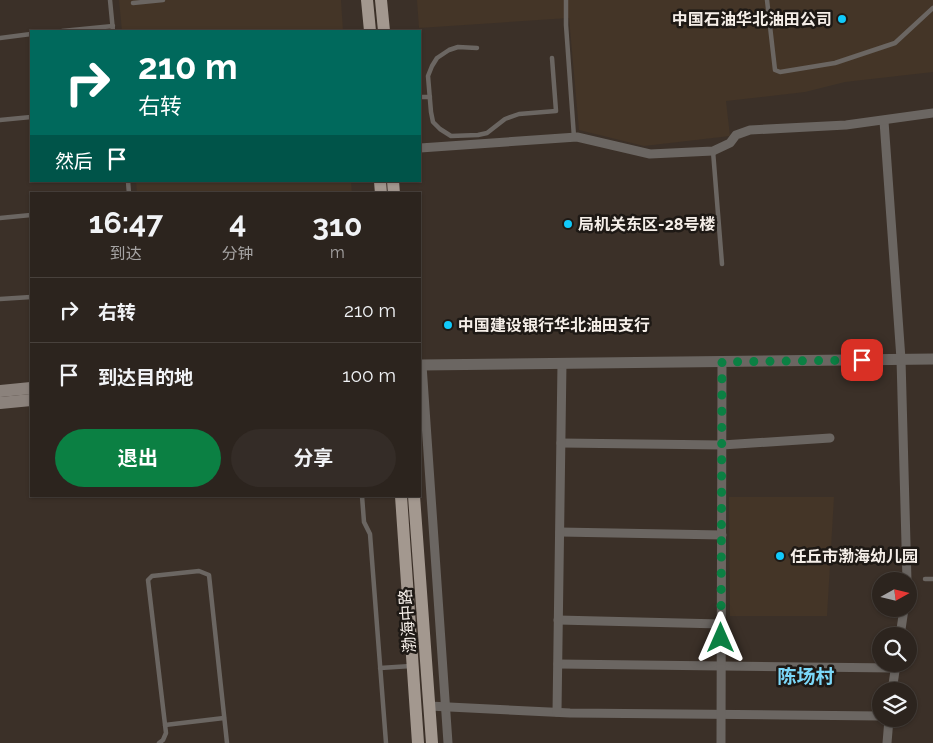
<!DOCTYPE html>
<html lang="zh">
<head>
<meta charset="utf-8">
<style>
	body { margin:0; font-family:Raleway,"Noto Sans SC",sans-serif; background:#342c27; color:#f1f3f6; height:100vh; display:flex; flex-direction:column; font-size:19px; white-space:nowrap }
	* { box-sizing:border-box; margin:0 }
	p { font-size:16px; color:#a6a4a4 }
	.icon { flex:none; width:28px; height:28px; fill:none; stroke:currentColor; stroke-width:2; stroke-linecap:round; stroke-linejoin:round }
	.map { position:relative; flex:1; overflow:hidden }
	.side { position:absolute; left:30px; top:192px; width:391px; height:305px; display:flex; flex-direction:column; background:#2c241e; border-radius:0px; box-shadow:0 1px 4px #0004,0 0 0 1px #48413c }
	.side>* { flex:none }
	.guide { position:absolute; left:30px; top:30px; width:391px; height:152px; border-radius:0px; box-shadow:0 1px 4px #0004,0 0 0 1px #48413c; background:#00695c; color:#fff; overflow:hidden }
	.needle { width:32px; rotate:82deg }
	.fabs { position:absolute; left:872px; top:572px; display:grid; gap:10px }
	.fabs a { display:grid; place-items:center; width:45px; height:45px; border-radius:50%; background:#2c241e; box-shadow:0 1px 4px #0004,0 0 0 1px #48413c; font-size:25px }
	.pin { position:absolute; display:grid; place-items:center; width:42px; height:42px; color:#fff; margin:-21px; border-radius:10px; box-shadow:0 2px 8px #0006 }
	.me { position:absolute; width:55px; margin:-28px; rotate:0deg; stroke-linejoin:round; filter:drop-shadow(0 0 4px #0008) }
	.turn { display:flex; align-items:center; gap:18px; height:105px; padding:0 25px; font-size:22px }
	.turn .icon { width:65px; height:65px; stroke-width:2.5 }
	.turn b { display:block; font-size:35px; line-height:42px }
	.then { display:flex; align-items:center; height:48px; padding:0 25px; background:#0003; gap:10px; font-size:19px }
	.eta { display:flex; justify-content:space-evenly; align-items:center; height:85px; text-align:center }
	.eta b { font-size:30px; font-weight:700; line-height:35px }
	.cta { display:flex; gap:10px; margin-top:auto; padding:10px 25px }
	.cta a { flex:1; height:58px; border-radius:30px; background:#0b8043; color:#fff; font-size:20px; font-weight:700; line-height:58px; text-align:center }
	.cta a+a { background:#342c27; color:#f1f3f6 }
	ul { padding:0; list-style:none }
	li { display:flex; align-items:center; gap:15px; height:65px; padding:0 25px; border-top:1px solid #48413c }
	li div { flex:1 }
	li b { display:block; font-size:19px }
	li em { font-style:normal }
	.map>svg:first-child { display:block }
	.built { fill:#443527 }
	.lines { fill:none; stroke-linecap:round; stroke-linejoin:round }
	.service { stroke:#6b6662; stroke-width:4.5 }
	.minor { stroke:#6b6662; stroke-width:9 }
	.tertiary { stroke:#6b6662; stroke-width:11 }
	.secondary { stroke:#8b827c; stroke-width:12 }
	.primary { stroke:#a3988f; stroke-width:12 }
	.route { stroke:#0b8043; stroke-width:9; stroke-dasharray:0 16.2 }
	.poi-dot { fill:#11cafb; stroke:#1e1915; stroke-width:2 }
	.labels { text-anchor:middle; stroke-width:5; stroke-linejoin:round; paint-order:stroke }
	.poi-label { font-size:16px; font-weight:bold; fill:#f5eee8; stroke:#1e1915; text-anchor:start }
	.street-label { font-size:16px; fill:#f5eee8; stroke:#1e1915 }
	.quarter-label { font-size:19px; font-weight:bold; fill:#7bd8f9; stroke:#1e1915 }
</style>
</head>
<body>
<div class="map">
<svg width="933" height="743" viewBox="0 0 933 743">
	<rect width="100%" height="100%" fill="#3b3028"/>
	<g class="built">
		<path d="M119 0H341L343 31H122Z"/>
		<path d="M417 0H933V72L845 82 805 92 726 101 730 136 644 146 579 130 569 18 419 28Z"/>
		<path d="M136 181H351L352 194H137Z"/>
		<path d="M729 497H834L827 616H730Z"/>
	</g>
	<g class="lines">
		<g class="service">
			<path d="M110 0 113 31"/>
			<path d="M566 0V25L574 137"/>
			<path d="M767 0 775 70 780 72 835 63 895 43 933 8"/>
			<path d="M133 3 163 0"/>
			<path d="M62 31 113 26"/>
			<path d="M0 38 31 34"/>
			<path d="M477 48 458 47 449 50 437 58 432 66 428 76 431 112 433 122 440 129 451 136 478 135 487 133 505 119 519 114 556 111 552 58"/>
			<path d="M420 97H430"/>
			<path d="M0 120 31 117"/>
			<path d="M713 151 722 264"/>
			<path d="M128 181 129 194"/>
			<path d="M0 218 31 215"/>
			<path d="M0 299 31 297"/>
			<path d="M362 496 364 522 370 534 386 743"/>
			<path d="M925 579H933"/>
			<path d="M380 668 411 666"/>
			<path d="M165 725 224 718"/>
			<path d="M159 743 163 740 166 733 148 580 152 576 199 571 209 575 227 743"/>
		</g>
		<g class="minor">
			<path d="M884 121 901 359 907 581"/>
			<path d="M420 148 577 137 650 154 713 151 730 143 736 135 750 130 846 125 933 113"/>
			<path d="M422 365 448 743"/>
			<path d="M561 443 722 445 830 438"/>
			<path d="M560 532 722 535"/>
			<path d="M558 620 721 624"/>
			<path d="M900 636 904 609"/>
			<path d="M558 664 895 668"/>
			<path d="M892 691 896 664"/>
			<path d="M429 706 570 713 881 716"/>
			<path d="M557 712 562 363"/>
			<path d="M721 743 722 361"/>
			<path d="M887 743 889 719"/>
		</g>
		<path class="tertiary" d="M420 365 933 359"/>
		<g class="secondary">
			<path d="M0 391 31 388"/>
			<path d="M0 403 31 400"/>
		</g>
		<g class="primary">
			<path d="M367 0 370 31"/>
			<path d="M381 0 384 31"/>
			<path d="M380 181 381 194"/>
			<path d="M393 181 394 194"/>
			<path d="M401 496 418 743"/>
			<path d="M414 496 432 743"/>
		</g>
	</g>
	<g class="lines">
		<path class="route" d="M721 638 722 362 862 360"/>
	</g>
	<g class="poi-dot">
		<circle cx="842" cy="19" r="5"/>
		<circle cx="568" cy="224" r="5"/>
		<circle cx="448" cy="325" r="5"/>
		<circle cx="780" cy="556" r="5"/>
	</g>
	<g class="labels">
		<g class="poi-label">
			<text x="832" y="25" text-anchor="end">中国石油华北油田公司</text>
			<text x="578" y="230">局机关东区-28号楼</text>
			<text x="458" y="331">中国建设银行华北油田支行</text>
			<text x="790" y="562">任丘市渤海幼儿园</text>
		</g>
		<g class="street-label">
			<text transform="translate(407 621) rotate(-94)" y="6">渤海中路</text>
		</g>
		<g class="quarter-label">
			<text x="806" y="683">陈场村</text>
		</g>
	</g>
</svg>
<div class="fabs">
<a><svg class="needle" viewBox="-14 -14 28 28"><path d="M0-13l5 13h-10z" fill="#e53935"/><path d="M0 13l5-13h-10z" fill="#a6a4a4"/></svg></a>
<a><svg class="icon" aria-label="search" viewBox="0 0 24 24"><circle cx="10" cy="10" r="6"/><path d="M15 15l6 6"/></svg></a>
<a><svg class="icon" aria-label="layers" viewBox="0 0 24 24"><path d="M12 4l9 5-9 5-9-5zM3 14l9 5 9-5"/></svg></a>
</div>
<div class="pin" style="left:862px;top:360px;background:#d93025"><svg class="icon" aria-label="arrive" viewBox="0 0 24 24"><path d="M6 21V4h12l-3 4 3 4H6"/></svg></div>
<svg class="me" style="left:721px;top:638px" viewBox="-20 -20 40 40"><path d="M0-17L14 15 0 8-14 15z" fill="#0b8043" stroke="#fff" stroke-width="4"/></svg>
<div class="guide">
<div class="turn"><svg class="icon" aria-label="right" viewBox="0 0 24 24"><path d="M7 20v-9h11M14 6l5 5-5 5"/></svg><div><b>210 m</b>右转</div></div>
<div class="then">然后<svg class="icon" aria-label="arrive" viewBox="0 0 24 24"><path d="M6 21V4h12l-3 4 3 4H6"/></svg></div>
</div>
<section class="side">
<div class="eta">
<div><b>16:47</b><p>到达</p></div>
<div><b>4</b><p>分钟</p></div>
<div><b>310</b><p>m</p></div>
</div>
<ul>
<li><svg class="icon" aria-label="right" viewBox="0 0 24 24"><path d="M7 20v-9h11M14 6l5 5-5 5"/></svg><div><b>右转</b></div><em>210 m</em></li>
<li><svg class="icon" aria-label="arrive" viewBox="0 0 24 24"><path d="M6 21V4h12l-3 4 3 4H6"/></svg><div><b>到达目的地</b></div><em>100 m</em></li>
</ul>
<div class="cta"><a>退出</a><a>分享</a></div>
</section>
</div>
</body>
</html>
